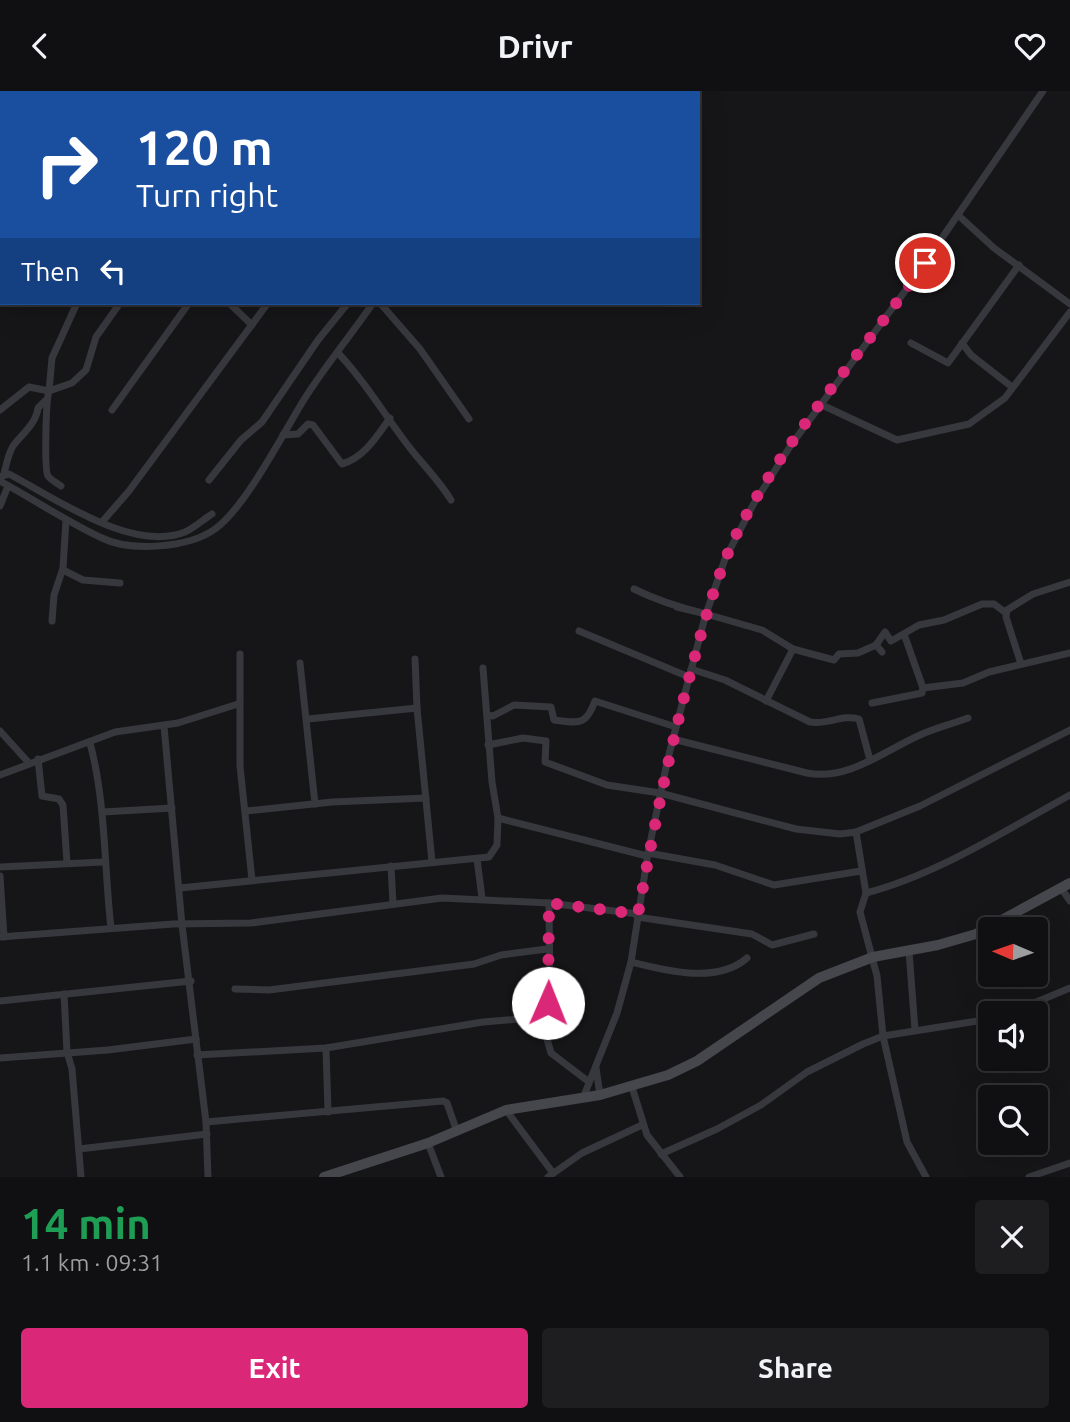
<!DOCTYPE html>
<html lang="en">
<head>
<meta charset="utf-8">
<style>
	body { margin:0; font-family:Ubuntu,sans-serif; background:#1e1e20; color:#f1f3f6; height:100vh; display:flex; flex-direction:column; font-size:26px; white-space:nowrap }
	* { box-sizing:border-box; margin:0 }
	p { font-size:23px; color:#9c9d9f }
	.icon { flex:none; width:38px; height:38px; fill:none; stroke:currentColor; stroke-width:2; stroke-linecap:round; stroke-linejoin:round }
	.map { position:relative; height:1086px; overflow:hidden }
	.details { display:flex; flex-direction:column; background:#101012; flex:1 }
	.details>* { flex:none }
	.banner { position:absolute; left:0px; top:0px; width:700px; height:214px; box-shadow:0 7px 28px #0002,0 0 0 2px #303032; background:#1a4fa0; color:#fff; overflow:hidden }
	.needle { width:46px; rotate:272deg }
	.fabs { position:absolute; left:978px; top:826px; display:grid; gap:14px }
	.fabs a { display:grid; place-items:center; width:70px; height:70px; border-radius:7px; background:#101012; box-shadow:0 7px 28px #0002,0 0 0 2px #303032; font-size:35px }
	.pin { position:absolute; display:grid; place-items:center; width:60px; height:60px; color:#fff; margin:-30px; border:4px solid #fff; border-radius:50%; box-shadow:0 2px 7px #0007 }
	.me { position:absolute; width:77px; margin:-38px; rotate:1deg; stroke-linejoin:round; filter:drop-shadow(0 0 5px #0008) }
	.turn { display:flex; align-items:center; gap:24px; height:147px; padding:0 21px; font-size:32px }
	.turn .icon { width:91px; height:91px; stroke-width:2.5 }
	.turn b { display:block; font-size:49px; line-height:60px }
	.then { display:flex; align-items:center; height:66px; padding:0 21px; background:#0003; gap:14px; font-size:26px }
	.round { display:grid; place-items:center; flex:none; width:74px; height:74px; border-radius:7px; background:#1e1e20 }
	.headline { display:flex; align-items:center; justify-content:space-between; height:119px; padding:0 21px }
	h1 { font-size:42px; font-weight:700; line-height:52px; color:#1e9e55 }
	.action { display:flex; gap:14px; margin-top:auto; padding:14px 21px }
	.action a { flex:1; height:80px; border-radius:7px; background:#db2777; color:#fff; font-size:28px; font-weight:700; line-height:80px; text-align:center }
	.action a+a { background:#1e1e20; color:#f1f3f6 }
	header { display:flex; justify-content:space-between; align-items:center; height:91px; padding:0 21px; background:#101012; font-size:32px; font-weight:700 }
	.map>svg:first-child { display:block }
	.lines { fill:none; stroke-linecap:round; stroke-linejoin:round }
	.street { stroke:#37383d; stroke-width:7 }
	.secondary { stroke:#45474d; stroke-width:10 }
	.route { stroke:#db2777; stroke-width:12; stroke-dasharray:0 21.6 }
</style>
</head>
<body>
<header><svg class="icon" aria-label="back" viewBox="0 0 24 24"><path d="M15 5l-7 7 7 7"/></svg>Drivr<svg class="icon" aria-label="heart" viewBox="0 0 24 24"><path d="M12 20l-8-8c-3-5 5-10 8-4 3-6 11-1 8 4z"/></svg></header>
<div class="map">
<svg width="1070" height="1086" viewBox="0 0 1070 1086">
	<rect width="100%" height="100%" fill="#161618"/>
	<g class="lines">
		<g class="street">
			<path d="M425 0 428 2"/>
			<path d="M371 2 374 0"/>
			<path d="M958 124 994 157 1070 213"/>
			<path d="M229 212 252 234"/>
			<path d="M380 212 420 258 469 328"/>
			<path d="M911 252 948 272 1019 174"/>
			<path d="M962 252 971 264 1012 296"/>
			<path d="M338 262C368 293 387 329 414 362 427 378 440 391 451 409"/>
			<path d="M822 314 897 349 969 333 1005 307 1070 221"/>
			<path d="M0 319 29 296 49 300 52 267 77 212"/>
			<path d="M112 319 189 212"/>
			<path d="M283 344 298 343 308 333 313 334 342 373C364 367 377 345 390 327"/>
			<path d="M4 383C6 375 8 363 13 355 22 343 36 333 38 317L45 310"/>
			<path d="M209 389 241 349 262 331 318 249 348 212"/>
			<path d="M0 390C35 409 67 431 102 447 130 461 189 457 215 438 246 416 283 342 305 307 326 274 351 244 373 212"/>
			<path d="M0 390V386L9 383C55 407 132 462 185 441 194 437 204 428 212 423"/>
			<path d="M61 395C57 392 51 389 48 385 44 379 46 308 49 300L72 292 86 279 96 246 120 212"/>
			<path d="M0 415 8 395"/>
			<path d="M102 431 129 400 268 212"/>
			<path d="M63 479 83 489 120 492"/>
			<path d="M634 498C658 510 681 517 706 523L677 516"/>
			<path d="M706 523 762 539 793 558 834 569 839 563 858 562 876 554 882 561"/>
			<path d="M52 530 54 504 63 477 66 429"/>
			<path d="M579 540 689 586"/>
			<path d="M904 543 923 597 963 592 989 581 1070 562"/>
			<path d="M876 554 885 541 891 550 919 534 944 529 982 513H994L1006 522"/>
			<path d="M240 563V675L252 789"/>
			<path d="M415 568 417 617 432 771"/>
			<path d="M300 572 315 713"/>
			<path d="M1021 573 1006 526 1007 519 1033 503 1070 491"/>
			<path d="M691 578 725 589 810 631C828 634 842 623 859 628L870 669"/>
			<path d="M766 610 793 558"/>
			<path d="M872 612 922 602 923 597"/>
			<path d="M487 624 493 625 514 614 551 616 554 629C579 632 586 635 595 610L676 636"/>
			<path d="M308 628 417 617"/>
			<path d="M164 635 182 834 206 1031 208 1086"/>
			<path d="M0 640 29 672"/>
			<path d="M673 648 807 682C848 690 884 660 920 644 935 637 952 633 968 627"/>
			<path d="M90 652C106 712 104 776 111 837"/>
			<path d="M488 654 523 647 546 650 545 671 607 694 660 702 796 738 840 743 856 741 920 715 1070 639"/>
			<path d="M38 668 42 705 59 708 63 714 67 772"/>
			<path d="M0 684 115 641 178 632 238 613"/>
			<path d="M246 720 332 711 426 707"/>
			<path d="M103 721 172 717"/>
			<path d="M498 727 647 765"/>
			<path d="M856 741 866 802 860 821 877 885 883 945 907 1051 926 1086"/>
			<path d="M648 762 715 774 774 794 861 780"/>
			<path d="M477 768 482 807"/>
			<path d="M391 775 393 813"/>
			<path d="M0 776 103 771"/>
			<path d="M0 785 4 846"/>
			<path d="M180 797 489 766 497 754 498 727 492 691 483 577"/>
			<path d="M1061 797 1070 810"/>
			<path d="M866 802C936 784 1006 739 1070 704"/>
			<path d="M549 812 550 900 543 934 551 962 589 991"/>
			<path d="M637 826 752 843 772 854 814 843"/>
			<path d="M0 846 173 833 251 832 442 807 549 812 638 823"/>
			<path d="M909 860 915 939"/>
			<path d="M631 871C667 880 717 893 747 867"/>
			<path d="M235 898 269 899 474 873 501 864 547 858"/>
			<path d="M64 903 67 961 72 978 81 1086"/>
			<path d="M0 910 191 890"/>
			<path d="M1010 922 1070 897"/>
			<path d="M326 957 328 1021"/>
			<path d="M197 964 326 957 483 931 544 926"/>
			<path d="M0 967 108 959 196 948"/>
			<path d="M596 977 600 1004"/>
			<path d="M632 996 647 1044 680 1086"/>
			<path d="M583 1007 617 922 631 871 648 762 668 667 705 526 725 468 753 414 791 354 911 192 1043 0"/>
			<path d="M506 1019 553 1082"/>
			<path d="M206 1031 443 1010 447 1012 456 1038"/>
			<path d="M428 1052 441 1086"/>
			<path d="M79 1058 207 1043"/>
			<path d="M661 1063 717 1038 761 1014 807 981 863 953 883 945 990 928"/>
			<path d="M548 1086 582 1062 642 1034"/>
			<path d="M1029 1086 1070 1072"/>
		</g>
		<path class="secondary" d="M324 1086 428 1052 506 1019 600 1004 668 984 697 970 819 887 873 866 938 854 976 843 1070 792"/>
	</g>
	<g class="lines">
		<path class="route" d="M548 912 549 812 638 823C653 741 669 661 691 580 704 532 716 485 738 440 787 343 864 261 925 172"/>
	</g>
</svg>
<div class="fabs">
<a><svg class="needle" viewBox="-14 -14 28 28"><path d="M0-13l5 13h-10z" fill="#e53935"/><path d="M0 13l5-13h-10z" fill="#9c9d9f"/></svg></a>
<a><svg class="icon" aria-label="sound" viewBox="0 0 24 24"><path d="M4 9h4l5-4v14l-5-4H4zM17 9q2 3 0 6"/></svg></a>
<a><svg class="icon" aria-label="search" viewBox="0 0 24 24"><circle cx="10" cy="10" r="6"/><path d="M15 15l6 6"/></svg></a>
</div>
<div class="pin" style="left:925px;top:172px;background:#d93025"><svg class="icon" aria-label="arrive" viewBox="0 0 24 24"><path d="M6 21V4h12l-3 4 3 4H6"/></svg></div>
<svg class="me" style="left:548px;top:912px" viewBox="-20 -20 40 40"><circle r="19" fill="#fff"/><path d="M0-13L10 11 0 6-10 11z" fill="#db2777"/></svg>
<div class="banner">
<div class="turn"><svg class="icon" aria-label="right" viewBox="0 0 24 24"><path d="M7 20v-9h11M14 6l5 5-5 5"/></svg><div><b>120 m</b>Turn right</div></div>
<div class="then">Then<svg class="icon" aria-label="left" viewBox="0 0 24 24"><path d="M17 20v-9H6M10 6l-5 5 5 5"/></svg></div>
</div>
</div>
<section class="details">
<div class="headline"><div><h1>14 min</h1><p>1.1 km · 09:31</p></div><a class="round"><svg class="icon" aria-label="close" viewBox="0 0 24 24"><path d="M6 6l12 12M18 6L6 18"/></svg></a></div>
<div class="action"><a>Exit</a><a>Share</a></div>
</section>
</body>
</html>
